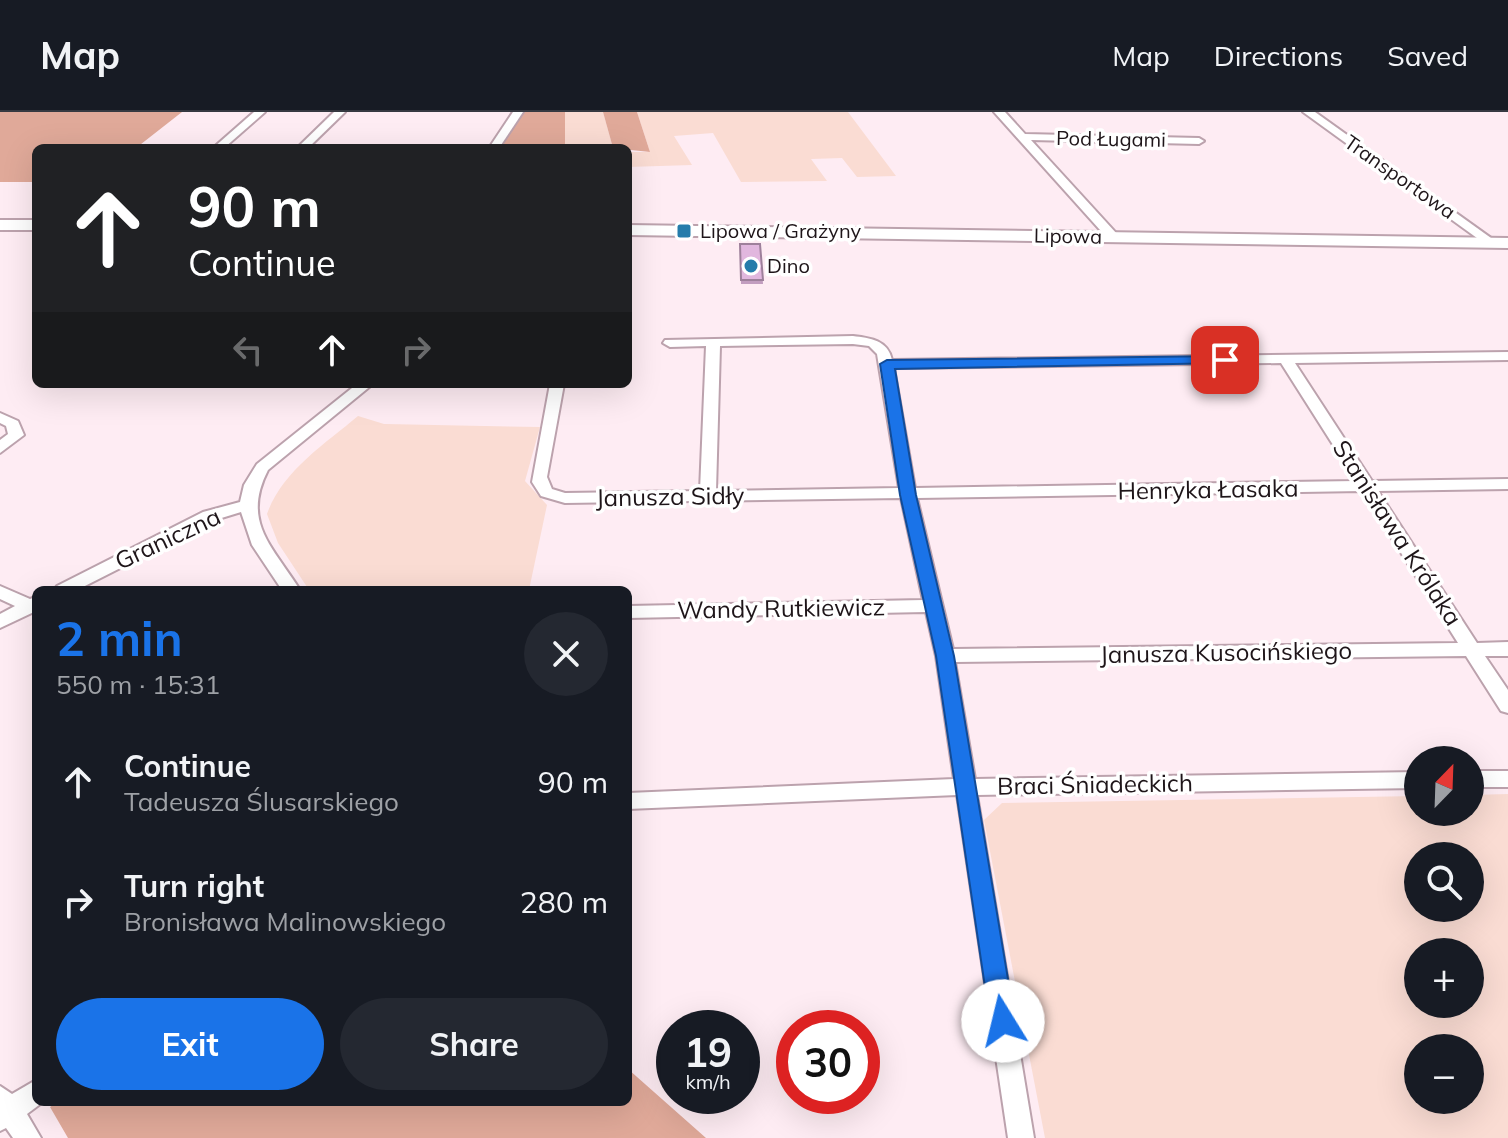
<!DOCTYPE html>
<html lang="en">
<head>
<meta charset="utf-8">
<style>
	body { margin:0; font-family:Mulish,sans-serif; background:#242831; color:#f1f3f6; height:100vh; display:flex; flex-direction:column; font-size:30px; white-space:nowrap }
	* { box-sizing:border-box; margin:0 }
	p { font-size:26px; color:#9ea1a6 }
	.icon { flex:none; width:44px; height:44px; fill:none; stroke:currentColor; stroke-width:2; stroke-linecap:round; stroke-linejoin:round }
	.map { position:relative; flex:1; overflow:hidden }
	.panel { position:absolute; left:32px; top:474px; width:600px; height:520px; display:flex; flex-direction:column; background:#171b24; border-radius:12px; box-shadow:0 8px 32px #0002 }
	.panel>* { flex:none }
	.hud { position:absolute; left:32px; top:32px; width:600px; height:244px; border-radius:12px; box-shadow:0 8px 32px #0002; background:#202124; color:#fff; overflow:hidden }
	.needle { width:52px; rotate:23deg }
	.controls { position:absolute; left:1404px; top:634px; display:grid; gap:16px }
	.controls a { display:grid; place-items:center; width:80px; height:80px; border-radius:50%; background:#171b24; box-shadow:0 8px 32px #0002; font-size:40px }
	.speed { position:absolute; left:656px; top:898px; display:flex; gap:16px; font-size:40px; font-weight:700; text-align:center }
	.speed>* { display:grid; place-content:center; width:104px; height:104px; border-radius:50%; background:#171b24; box-shadow:0 8px 32px #0002; line-height:1 }
	.speed small { font-size:20px; font-weight:400 }
	.speed .limit { border:12px solid #d22; background:#fff; color:#111 }
	.pin { position:absolute; display:grid; place-items:center; width:68px; height:68px; color:#fff; margin:-34px; border-radius:16px; box-shadow:0 4px 12px #0006 }
	.me { position:absolute; width:88px; margin:-44px; rotate:351deg; stroke-linejoin:round; filter:drop-shadow(0 0 6px #0008) }
	.turn { display:flex; align-items:center; gap:28px; height:168px; padding:0 24px; font-size:36px }
	.turn .icon { width:104px; height:104px; stroke-width:2.5 }
	.turn b { display:block; font-size:56px; line-height:68px }
	.lanes { display:flex; align-items:center; height:76px; padding:0 24px; background:#0003; justify-content:center; gap:40px; direction:ltr }
	.lanes .off { opacity:.35 }
	.round { display:grid; place-items:center; flex:none; width:84px; height:84px; border-radius:42px; background:#242831 }
	.overview { display:flex; align-items:center; justify-content:space-between; height:136px; padding:0 24px }
	h1 { font-size:48px; font-weight:700; line-height:60px; color:#1a73e8 }
	.primary-button { display:flex; gap:16px; margin-top:auto; padding:16px 24px }
	.primary-button a { flex:1; height:92px; border-radius:48px; background:#1a73e8; color:#fff; font-size:32px; font-weight:700; line-height:92px; text-align:center }
	.primary-button a+a { background:#242831; color:#f1f3f6 }
	ul { padding:0; list-style:none }
	li { display:flex; align-items:center; gap:24px; height:120px; padding:0 24px }
	li div { flex:1 }
	li b { display:block; font-size:30px }
	li em { font-style:normal }
	header { display:flex; align-items:center; gap:48px; box-sizing:border-box; height:112px; padding:0 40px; background:#171b24; border-bottom:2px solid #363941 }
	header strong { font-size:38px }
	nav { display:flex; gap:44px; margin-inline-start:auto; font-size:28px }
	.map>svg:first-child { display:block }
	.green { fill:#fadcd3; fill-rule:evenodd }
	.forest { fill:#e0a999 }
	.lines { fill:none; stroke-linecap:round; stroke-linejoin:round }
	.minor-casing { stroke:#bca2ad; stroke-width:4 }
	.secondary-casing { stroke:#bca2ad; stroke-width:4 }
	.minor { fill:#fff; fill-rule:evenodd }
	.secondary { fill:#fff; fill-rule:evenodd }
	.wall { fill:#c29dbf }
	.building { fill:#e1b7de; stroke:#9e809b; stroke-width:2 }
	.route { fill:#1a73e8; stroke:#114b97; stroke-width:2 }
	.poi-dot { fill:#257cab; stroke:#fff; stroke-width:3 }
	.labels { text-anchor:middle; stroke-width:7; stroke-linejoin:round; paint-order:stroke }
	.far-street-label { font-size:20px; fill:#1e1519; stroke:#fff }
	.far-poi-label { font-size:20px; fill:#1e1519; stroke:#fff; text-anchor:start }
	.street-label { font-size:24px; fill:#1e1519; stroke:#fff }
</style>
</head>
<body>
<header>
<strong>Map</strong>
<nav><a>Map</a><a>Directions</a><a>Saved</a></nav>
</header>
<div class="map">
<svg width="1508" height="1026" viewBox="0 0 1508 1026">
	<rect width="100%" height="100%" fill="#feecf3"/>
	<g class="green">
		<path d="M565 0H603L613 36H565Z"/>
		<path d="M637 0H848L896 64 857 65 842 46 811 47 827 69 741 70 713 21 674 24 692 53 628 55V40H650Z"/>
		<path d="M358 304 384 312 540 315 525 369 547 393 529 478H309L278 431 267 402C282 359 325 332 358 304Z"/>
		<path d="M1508 682V1026H1045L984 708 1002 691 1418 684V700H1470V683ZM1470 744V796H1418V744ZM1470 840V892H1418V840ZM1418 936H1470V988H1418Z"/>
	</g>
	<g class="forest">
		<path d="M0 0H182L136 36H36V70H0Z"/>
		<path d="M523 0H565V36H499Z"/>
		<path d="M603 0H637L650 40 613 36Z"/>
		<path d="M628 957 706 1026H68L50 995 57 990H628Z"/>
	</g>
	<g class="lines">
		<defs>
			<g id="minor">
				<path d="M254 0H265L224 36H213Z"/>
				<path d="M334 0H345L308 36H297Z"/>
				<path d="M513 0H523L499 36H489Z"/>
				<path d="M994 0H1005L1025 22 1199 26 1204 29 1199 32 1031 28 1117 122V128H1109Z"/>
				<path d="M1303 0H1315L1498 131 1488 134Z"/>
				<path d="M853 224C870 226 888 228 892 248L1508 240V248L1295 251 1372 369 1508 367V377L1378 379 1477 531 1508 530V544H1485L1508 578V601L1501 599 1466 544 955 550 975 667 1418 660V676L977 683 1034 1026H1008L957 683 628 697V681L954 667 936 544 926 500 628 506V494L923 488 901 386 565 391 541 384 532 370 550 272H564L547 365 552 377 565 381 700 379 706 234 670 235 663 231 665 228ZM853 232 869 234 877 242 899 376 716 379 720 234ZM1281 251 1356 369 915 376 894 256ZM1362 379 1458 531 953 537 917 386Z"/>
				<path d="M357 272H373L268 358C241 410 273 435 300 478H282L252 433 241 400 215 408 77 478H54L57 474 203 400 240 390 244 373 257 352Z"/>
				<path d="M0 301 18 309 24 323 0 341V328L8 322 6 314 0 311Z"/>
				<path d="M0 474 30 487 36 485V499L0 516V502L15 494 0 487Z"/>
				<rect x="1470" y="659" width="38" height="16"/>
				<path d="M36 968V990H43L27 1002 41 1026H13L6 1016 0 1019V974L12 982Z"/>
			</g>
			<g id="secondary">
				<rect x="0" y="108" width="36" height="10"/>
				<path d="M628 113 1508 126V136L628 123Z"/>
			</g>
		</defs>
		<use href="#minor" class="minor-casing"/>
		<use href="#secondary" class="secondary-casing"/>
		<use href="#minor" class="minor"/>
		<use href="#secondary" class="secondary"/>
	</g>
	<path class="wall" d="M740 132H760L763 172H741Z"/>
	<path class="building" d="M740 132H760L763 168H741Z"/>
	<path class="route" d="M1225 244 1232 248 1230 251 895 257 916 383 954 544 1015 909 1011 917 1003 920 994 917 990 909 936 544 900 383 880 252 887 248Z"/>
	<g class="poi-dot">
		<rect x="676" y="111" width="16" height="16" rx="4"/>
		<circle cx="751" cy="154" r="8"/>
	</g>
	<g class="labels">
		<g class="far-street-label">
			<text transform="translate(1111 27) rotate(1)" y="7">Pod Ługami</text>
			<text transform="translate(1400 65) rotate(35)" y="7">Transportowa</text>
			<text transform="translate(1068 124) rotate(1)" y="7">Lipowa</text>
		</g>
		<g class="far-poi-label">
			<text x="700" y="126">Lipowa / Grażyny</text>
			<text x="767" y="161">Dino</text>
		</g>
		<g class="street-label">
			<text transform="translate(1208 378) rotate(-1)" y="8">Henryka Łasaka</text>
			<text transform="translate(670 385) rotate(-1)" y="8">Janusza Sidły</text>
			<text transform="translate(1397 421) rotate(57)" y="8">Stanisława Królaka</text>
			<text transform="translate(168 427) rotate(-25)" y="8">Graniczna</text>
			<text transform="translate(781 497) rotate(-1)" y="8">Wandy Rutkiewicz</text>
			<text transform="translate(1226 541) rotate(-1)" y="8">Janusza Kusocińskiego</text>
			<text transform="translate(1095 673) rotate(-1)" y="8">Braci Śniadeckich</text>
		</g>
	</g>
</svg>
<div class="controls">
<a><svg class="needle" viewBox="-14 -14 28 28"><path d="M0-13l5 13h-10z" fill="#e53935"/><path d="M0 13l5-13h-10z" fill="#9ea1a6"/></svg></a>
<a><svg class="icon" aria-label="search" viewBox="0 0 24 24"><circle cx="10" cy="10" r="6"/><path d="M15 15l6 6"/></svg></a>
<a>+</a>
<a>−</a>
</div>
<div class="speed"><div>19<small>km/h</small></div><div class="limit">30</div></div>
<div class="pin" style="left:1225px;top:248px;background:#d93025"><svg class="icon" aria-label="arrive" viewBox="0 0 24 24"><path d="M6 21V4h12l-3 4 3 4H6"/></svg></div>
<svg class="me" style="left:1003px;top:909px" viewBox="-20 -20 40 40"><circle r="19" fill="#fff"/><path d="M0-13L10 11 0 6-10 11z" fill="#1a73e8"/></svg>
<div class="hud">
<div class="turn"><svg class="icon" aria-label="ahead" viewBox="0 0 24 24"><path d="M12 20V5M6 11l6-6 6 6"/></svg><div><b>90 m</b>Continue</div></div>
<div class="lanes"><svg class="icon off" aria-label="left" viewBox="0 0 24 24"><path d="M17 20v-9H6M10 6l-5 5 5 5"/></svg><svg class="icon" aria-label="ahead" viewBox="0 0 24 24"><path d="M12 20V5M6 11l6-6 6 6"/></svg><svg class="icon off" aria-label="right" viewBox="0 0 24 24"><path d="M7 20v-9h11M14 6l5 5-5 5"/></svg></div>
</div>
<section class="panel">
<div class="overview"><div><h1>2 min</h1><p>550 m · 15:31</p></div><a class="round"><svg class="icon" aria-label="close" viewBox="0 0 24 24"><path d="M6 6l12 12M18 6L6 18"/></svg></a></div>
<ul>
<li><svg class="icon" aria-label="ahead" viewBox="0 0 24 24"><path d="M12 20V5M6 11l6-6 6 6"/></svg><div><b>Continue</b><p>Tadeusza Ślusarskiego</p></div><em>90 m</em></li>
<li><svg class="icon" aria-label="right" viewBox="0 0 24 24"><path d="M7 20v-9h11M14 6l5 5-5 5"/></svg><div><b>Turn right</b><p>Bronisława Malinowskiego</p></div><em>280 m</em></li>
</ul>
<div class="primary-button"><a>Exit</a><a>Share</a></div>
</section>
</div>
</body>
</html>
